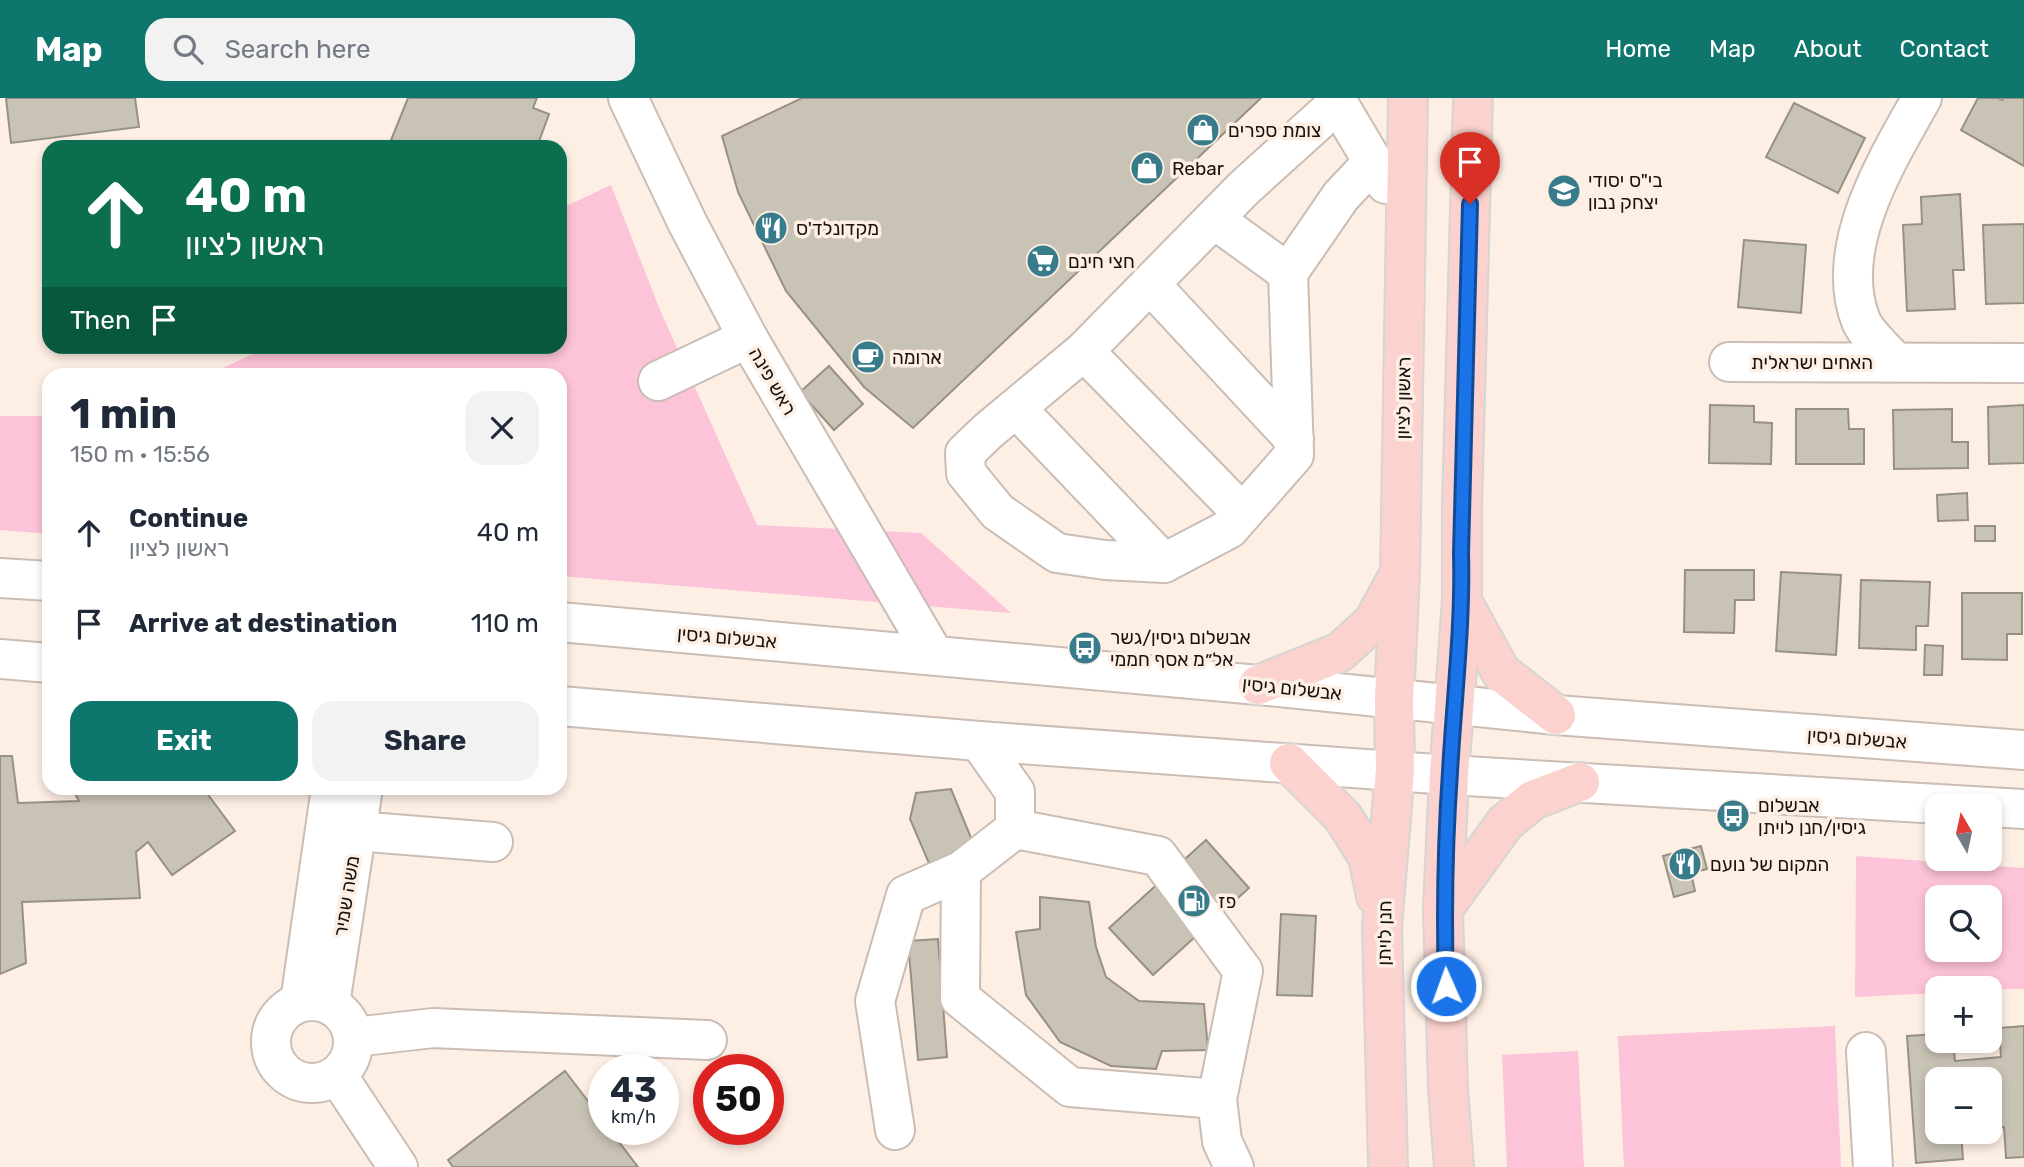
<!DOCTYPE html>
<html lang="en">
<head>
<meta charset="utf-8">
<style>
	body { margin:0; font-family:Rubik,Heebo,sans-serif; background:#f2f2f3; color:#1f2937; height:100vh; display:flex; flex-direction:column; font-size:26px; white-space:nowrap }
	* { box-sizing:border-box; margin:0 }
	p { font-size:23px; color:#747a83 }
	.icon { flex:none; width:38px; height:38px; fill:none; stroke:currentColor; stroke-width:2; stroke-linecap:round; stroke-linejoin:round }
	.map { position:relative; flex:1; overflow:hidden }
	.side { position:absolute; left:42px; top:270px; width:525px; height:427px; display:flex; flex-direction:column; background:#fff; border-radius:21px; box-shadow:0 4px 10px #0003 }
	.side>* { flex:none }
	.hud { position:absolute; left:42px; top:42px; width:525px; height:214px; border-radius:21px; box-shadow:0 4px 10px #0003; background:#0b6e4f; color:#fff; overflow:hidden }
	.needle { width:46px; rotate:351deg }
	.tools { position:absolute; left:1925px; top:696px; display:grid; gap:14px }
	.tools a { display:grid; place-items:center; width:77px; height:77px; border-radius:14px; background:#fff; box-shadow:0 4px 10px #0003; font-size:35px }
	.speed { position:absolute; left:588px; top:956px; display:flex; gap:14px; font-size:35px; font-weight:700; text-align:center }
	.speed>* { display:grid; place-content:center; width:91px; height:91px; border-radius:50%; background:#fff; box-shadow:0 4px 10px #0003; line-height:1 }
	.speed small { font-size:18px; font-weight:400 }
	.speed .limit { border:10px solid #d22; background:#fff; color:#111 }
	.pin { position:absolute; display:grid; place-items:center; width:60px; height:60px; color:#fff; margin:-72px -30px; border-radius:50% 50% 50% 0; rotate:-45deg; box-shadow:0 0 7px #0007 }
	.pin .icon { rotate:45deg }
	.me { position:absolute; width:77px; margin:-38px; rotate:358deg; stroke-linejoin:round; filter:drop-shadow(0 0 5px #0008) }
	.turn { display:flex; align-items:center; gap:24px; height:147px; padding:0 28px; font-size:32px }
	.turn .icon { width:91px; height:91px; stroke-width:2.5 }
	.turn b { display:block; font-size:49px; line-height:60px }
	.then { display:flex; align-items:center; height:66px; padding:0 28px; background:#0003; gap:14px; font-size:26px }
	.round { display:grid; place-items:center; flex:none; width:74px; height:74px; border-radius:21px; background:#f2f2f3 }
	.overview { display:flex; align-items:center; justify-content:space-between; height:119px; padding:0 28px }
	h1 { font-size:42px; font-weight:700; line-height:52px }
	.cta { display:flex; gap:14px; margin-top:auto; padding:14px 28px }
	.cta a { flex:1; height:80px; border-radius:21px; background:#0f766e; color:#fff; font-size:28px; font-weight:700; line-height:80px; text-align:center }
	.cta a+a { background:#f2f2f3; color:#1f2937 }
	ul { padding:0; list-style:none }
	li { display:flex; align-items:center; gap:21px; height:91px; padding:0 28px }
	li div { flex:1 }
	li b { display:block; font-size:26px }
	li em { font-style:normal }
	header { display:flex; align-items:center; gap:42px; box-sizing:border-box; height:98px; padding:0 35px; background:#0f766e; color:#fff }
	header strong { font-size:33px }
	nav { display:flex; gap:38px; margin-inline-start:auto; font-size:24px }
	.search { width:490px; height:63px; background:#f2f2f3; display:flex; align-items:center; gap:18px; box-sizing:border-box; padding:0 24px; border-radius:21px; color:#747a83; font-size:26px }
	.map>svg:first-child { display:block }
	.green { fill:#fdc3d8; fill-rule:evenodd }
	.building { fill:#c8c3b4; stroke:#969183; stroke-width:2 }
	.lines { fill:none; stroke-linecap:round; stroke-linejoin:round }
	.minor-casing { stroke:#cbbdb3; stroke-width:42 }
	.major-casing { stroke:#d5d5d4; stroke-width:42 }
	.minor { stroke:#fff; stroke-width:38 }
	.major { stroke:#fbd2cd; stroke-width:38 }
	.route-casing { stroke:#114b97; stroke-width:18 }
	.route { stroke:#1a73e8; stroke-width:12 }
	.labels { text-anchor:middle; stroke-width:7; stroke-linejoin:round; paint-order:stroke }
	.poi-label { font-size:19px; fill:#18130f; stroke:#feefe5; text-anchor:start }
	.street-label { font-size:19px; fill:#18130f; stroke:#feefe5 }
</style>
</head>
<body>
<header>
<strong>Map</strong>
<div class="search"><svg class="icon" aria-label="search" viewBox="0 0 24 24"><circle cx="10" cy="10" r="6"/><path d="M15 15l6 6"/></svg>Search here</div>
<nav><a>Home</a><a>Map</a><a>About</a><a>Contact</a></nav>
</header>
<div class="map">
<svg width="2024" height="1069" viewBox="0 0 2024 1069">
	<rect width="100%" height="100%" fill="#feefe5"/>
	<g class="green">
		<path d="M611 87 660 212 757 427 921 435 1011 515 560 478V276H209L269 249 560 248V111Z"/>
		<path d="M0 318H49V436L0 432Z"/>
		<path d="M1856 758 2024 770V891H1937V895L1855 899ZM1937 800H1990V852H1937Z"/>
		<path d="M1835 928 1841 1069H1624L1618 938Z"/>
		<path d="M1578 953 1584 1069H1507L1502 957Z"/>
	</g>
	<g class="building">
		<path d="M6 0H135L139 29 11 45Z"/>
		<path d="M408 0H537L533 10 549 16 537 49H407L391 42Z"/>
		<path d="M802 0H1261L913 330 864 289 786 193 738 94 722 38Z"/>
		<path d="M1978 0H1998L2002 2 2003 0H2024V68L1961 32Z"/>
		<path d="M1794 5 1865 40 1838 95 1766 59Z"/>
		<path d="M1960 96 1964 172H1953L1955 211 1907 213 1903 127 1922 126 1921 99Z"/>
		<path d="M2024 126V205L1986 206 1983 127Z"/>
		<path d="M1744 142 1806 147 1801 215 1738 209Z"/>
		<path d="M829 268 863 306 834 332 800 294Z"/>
		<path d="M1710 307 1754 308V324L1772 325 1771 366 1709 365Z"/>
		<path d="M2024 307V365L1989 366 1988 309Z"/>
		<path d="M1796 311H1848L1849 331H1864V366H1796Z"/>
		<path d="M1952 311V344H1968V370L1894 371 1893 312Z"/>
		<path d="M1967 395 1968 422 1938 423 1937 397Z"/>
		<rect x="1975" y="428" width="20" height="15"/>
		<path d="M1685 472H1754V502H1735L1734 535 1684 534Z"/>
		<path d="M1781 474 1841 477 1836 557 1776 553Z"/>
		<path d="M1861 482 1930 484 1928 528H1916V552L1859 550Z"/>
		<path d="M1962 495H2022V536H2007V562L1962 561Z"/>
		<path d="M1925 547 1943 548 1942 577H1924Z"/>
		<path d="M0 658H12L18 705 79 703 72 690H203L235 733 172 777 148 744 136 754 140 800 22 804 26 865 0 876Z"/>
		<path d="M951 691 976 752 931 770 910 721 916 695Z"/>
		<path d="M1206 742 1249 790 1153 877 1109 830Z"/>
		<path d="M1701 748 1707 771 1691 775 1695 793 1674 799 1663 758Z"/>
		<path d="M1040 799 1089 804 1096 849 1106 879 1139 903 1204 906 1208 952 1162 953 1156 971 1111 968 1060 944 1026 897 1016 834 1040 831Z"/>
		<path d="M1281 816 1316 818 1312 898 1277 897Z"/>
		<path d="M938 841 947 959 918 962 908 843Z"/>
		<path d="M2024 928V1059L2006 1060 2004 1029 1990 1030V982H1937V1034H1961L1963 1061 1916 1065 1907 938 1937 936V943H1953L1955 963 2001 959 1999 930Z"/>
		<path d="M565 973 604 1024V1031H609L638 1069H453L448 1062Z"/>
	</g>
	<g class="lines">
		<defs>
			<g id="minor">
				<path d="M628 0 687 124 748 240 934 557"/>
				<path d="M1338 0V5L1386 86"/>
				<path d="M1338 5 1244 90 1084 253 988 333 965 355 966 375 998 414 1057 455 1105 462 1164 465 1229 431 1294 357 1288 175 1341 98 1373 64"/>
				<path d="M1214 121 1288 175"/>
				<path d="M1150 186 1294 341"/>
				<path d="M1084 253 1242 415"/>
				<path d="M1729 264 2024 265"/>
				<path d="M1895 264C1885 252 1867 237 1861 223 1832 150 1887 62 1922 0"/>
				<path d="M658 283 748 240"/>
				<path d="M1016 310 1164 465"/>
				<path d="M0 480 49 483"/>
				<path d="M560 524 1258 587 1556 617 2024 652"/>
				<path d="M0 561 49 565"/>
				<path d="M560 608 979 643 1449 677 2024 711"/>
				<path d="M979 643 1015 694V731"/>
				<path d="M356 733 493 744"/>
				<path d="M961 773 960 900 1070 989 1217 1001"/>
				<circle cx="312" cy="944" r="41"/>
				<path d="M300 904 331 690"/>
				<path d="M330 906 363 690"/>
				<path d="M354 939 433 930 707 942"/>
				<path d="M1866 954 1873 1069"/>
				<path d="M337 977 398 1069"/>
				<path d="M895 1032 875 903 906 797 961 773 1015 731 1158 758 1243 873 1217 1001 1222 1043 1234 1069"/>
			</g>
			<g id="major">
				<path d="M1462 503 1501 574 1556 617"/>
				<path d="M1258 587 1340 554 1373 524 1397 480"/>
				<path d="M1289 665 1343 719 1368 759 1376 798"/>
				<path d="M1443 811 1505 725 1533 702 1580 684"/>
				<path d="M1388 1069 1382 828 1395 672 1394 601 1400 475 1408 0"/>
				<path d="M1454 1069 1448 991 1443 811 1449 677 1462 503V408L1473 0"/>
			</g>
		</defs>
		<use href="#minor" class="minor-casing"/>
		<use href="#major" class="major-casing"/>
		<use href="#minor" class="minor"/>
		<use href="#major" class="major"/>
	</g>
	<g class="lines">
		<defs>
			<path id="route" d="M1446 888C1444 817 1445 745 1450 674 1454 601 1463 528 1461 455L1470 106"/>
		</defs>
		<use href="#route" class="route-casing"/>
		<use href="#route" class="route"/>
	</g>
	<defs>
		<symbol id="shop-disc" viewBox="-11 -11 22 22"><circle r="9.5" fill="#387b8b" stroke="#feefe5"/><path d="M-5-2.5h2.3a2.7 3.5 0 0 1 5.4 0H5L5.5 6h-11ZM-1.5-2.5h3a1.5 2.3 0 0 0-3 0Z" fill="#fff"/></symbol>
		<symbol id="school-disc" viewBox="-11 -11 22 22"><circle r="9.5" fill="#387b8b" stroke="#feefe5"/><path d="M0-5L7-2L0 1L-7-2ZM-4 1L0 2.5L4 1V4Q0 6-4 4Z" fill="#fff"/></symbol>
		<symbol id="restaurant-disc" viewBox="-11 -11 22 22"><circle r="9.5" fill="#387b8b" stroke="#feefe5"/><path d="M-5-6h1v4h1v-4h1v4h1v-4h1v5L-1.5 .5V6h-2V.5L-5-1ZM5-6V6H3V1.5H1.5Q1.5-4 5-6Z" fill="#fff"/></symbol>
		<symbol id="supermarket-disc" viewBox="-11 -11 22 22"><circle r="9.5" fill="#387b8b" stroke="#feefe5"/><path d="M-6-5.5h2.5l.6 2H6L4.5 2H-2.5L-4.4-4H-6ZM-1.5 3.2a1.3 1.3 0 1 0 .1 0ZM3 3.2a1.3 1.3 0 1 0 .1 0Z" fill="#fff"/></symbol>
		<symbol id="cafe-disc" viewBox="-11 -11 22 22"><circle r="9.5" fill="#387b8b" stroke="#feefe5"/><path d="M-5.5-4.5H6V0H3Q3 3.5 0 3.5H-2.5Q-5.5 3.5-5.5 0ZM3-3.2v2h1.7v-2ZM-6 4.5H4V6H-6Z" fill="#fff"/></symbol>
		<symbol id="bus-disc" viewBox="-11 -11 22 22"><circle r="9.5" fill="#387b8b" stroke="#feefe5"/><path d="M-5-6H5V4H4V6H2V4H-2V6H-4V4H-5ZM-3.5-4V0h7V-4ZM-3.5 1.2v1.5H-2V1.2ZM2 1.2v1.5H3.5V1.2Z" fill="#fff"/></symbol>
		<symbol id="fuel-disc" viewBox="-11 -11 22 22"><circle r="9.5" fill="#387b8b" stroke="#feefe5"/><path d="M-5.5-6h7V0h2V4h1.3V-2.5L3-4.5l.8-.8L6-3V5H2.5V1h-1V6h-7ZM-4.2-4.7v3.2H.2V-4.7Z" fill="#fff"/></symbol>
	</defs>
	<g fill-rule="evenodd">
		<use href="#shop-disc" x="1184" y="13" width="38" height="38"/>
		<use href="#shop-disc" x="1128" y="51" width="38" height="38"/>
		<use href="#school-disc" x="1545" y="74" width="38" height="38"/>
		<use href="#restaurant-disc" x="752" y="111" width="38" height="38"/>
		<use href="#supermarket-disc" x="1024" y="144" width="38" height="38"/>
		<use href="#cafe-disc" x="849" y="240" width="38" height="38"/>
		<use href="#bus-disc" x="1066" y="531" width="38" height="38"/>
		<use href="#bus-disc" x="1714" y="699" width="38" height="38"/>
		<use href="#restaurant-disc" x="1666" y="747" width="38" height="38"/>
		<use href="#fuel-disc" x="1175" y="784" width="38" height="38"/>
	</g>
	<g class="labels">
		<g class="poi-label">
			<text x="1228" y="39">צומת ספרים</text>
			<text x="1172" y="77">Rebar</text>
			<text x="1588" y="89">בי"ס יסודי<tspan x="1588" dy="22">יצחק נבון</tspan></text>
			<text x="796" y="137">מקדונלד'ס</text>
			<text x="1068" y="170">חצי חינם</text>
			<text x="892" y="266">ארומה</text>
			<text x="1110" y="546">אבשלום גיסין/גשר<tspan x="1110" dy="22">אל״מ אסף חממי</tspan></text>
			<text x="1758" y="714">אבשלום<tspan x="1758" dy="22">גיסין/חנן לויתן</tspan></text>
			<text x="1710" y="773">המקום של נועם</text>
			<text x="1218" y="810">פז</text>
		</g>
		<g class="street-label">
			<text x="1812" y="271">האחים ישראלית</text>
			<text transform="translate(773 283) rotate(60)" y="7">ראש פינה</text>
			<text transform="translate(1403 300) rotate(-89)" y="7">ראשון לציון</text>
			<text transform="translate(727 539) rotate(5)" y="7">אבשלום גיסין</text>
			<text transform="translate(1292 590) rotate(6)" y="7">אבשלום גיסין</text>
			<text transform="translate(1857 640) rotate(4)" y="7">אבשלום גיסין</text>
			<text transform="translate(346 798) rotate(-81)" y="7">משה שמיר</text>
			<text transform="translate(1384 835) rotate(-89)" y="7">חנן לויתן</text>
		</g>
	</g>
</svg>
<div class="tools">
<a><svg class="needle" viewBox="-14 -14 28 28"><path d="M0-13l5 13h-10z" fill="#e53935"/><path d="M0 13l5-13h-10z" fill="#747a83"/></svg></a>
<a><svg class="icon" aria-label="search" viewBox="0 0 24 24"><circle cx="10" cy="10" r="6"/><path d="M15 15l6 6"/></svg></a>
<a>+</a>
<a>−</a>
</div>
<div class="speed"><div>43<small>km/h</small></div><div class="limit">50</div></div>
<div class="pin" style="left:1470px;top:106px;background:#d93025"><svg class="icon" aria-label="arrive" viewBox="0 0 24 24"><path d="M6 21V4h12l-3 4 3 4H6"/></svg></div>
<svg class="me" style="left:1446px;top:888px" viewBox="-20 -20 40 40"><circle r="17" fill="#1a73e8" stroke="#fff" stroke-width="3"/><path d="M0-11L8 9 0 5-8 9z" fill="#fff"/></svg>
<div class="hud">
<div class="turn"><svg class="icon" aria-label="ahead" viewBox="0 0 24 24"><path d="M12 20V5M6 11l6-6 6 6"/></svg><div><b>40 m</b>ראשון לציון</div></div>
<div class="then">Then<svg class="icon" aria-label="arrive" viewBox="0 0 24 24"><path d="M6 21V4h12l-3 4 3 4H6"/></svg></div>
</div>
<section class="side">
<div class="overview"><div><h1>1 min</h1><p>150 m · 15:56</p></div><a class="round"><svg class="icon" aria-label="close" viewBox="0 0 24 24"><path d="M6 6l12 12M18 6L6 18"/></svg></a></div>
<ul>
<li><svg class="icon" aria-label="ahead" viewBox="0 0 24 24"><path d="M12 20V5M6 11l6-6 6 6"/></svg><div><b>Continue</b><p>ראשון לציון</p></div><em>40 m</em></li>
<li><svg class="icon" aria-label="arrive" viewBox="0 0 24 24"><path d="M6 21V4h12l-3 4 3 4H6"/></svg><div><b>Arrive at destination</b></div><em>110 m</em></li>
</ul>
<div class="cta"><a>Exit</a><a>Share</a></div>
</section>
</div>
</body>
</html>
